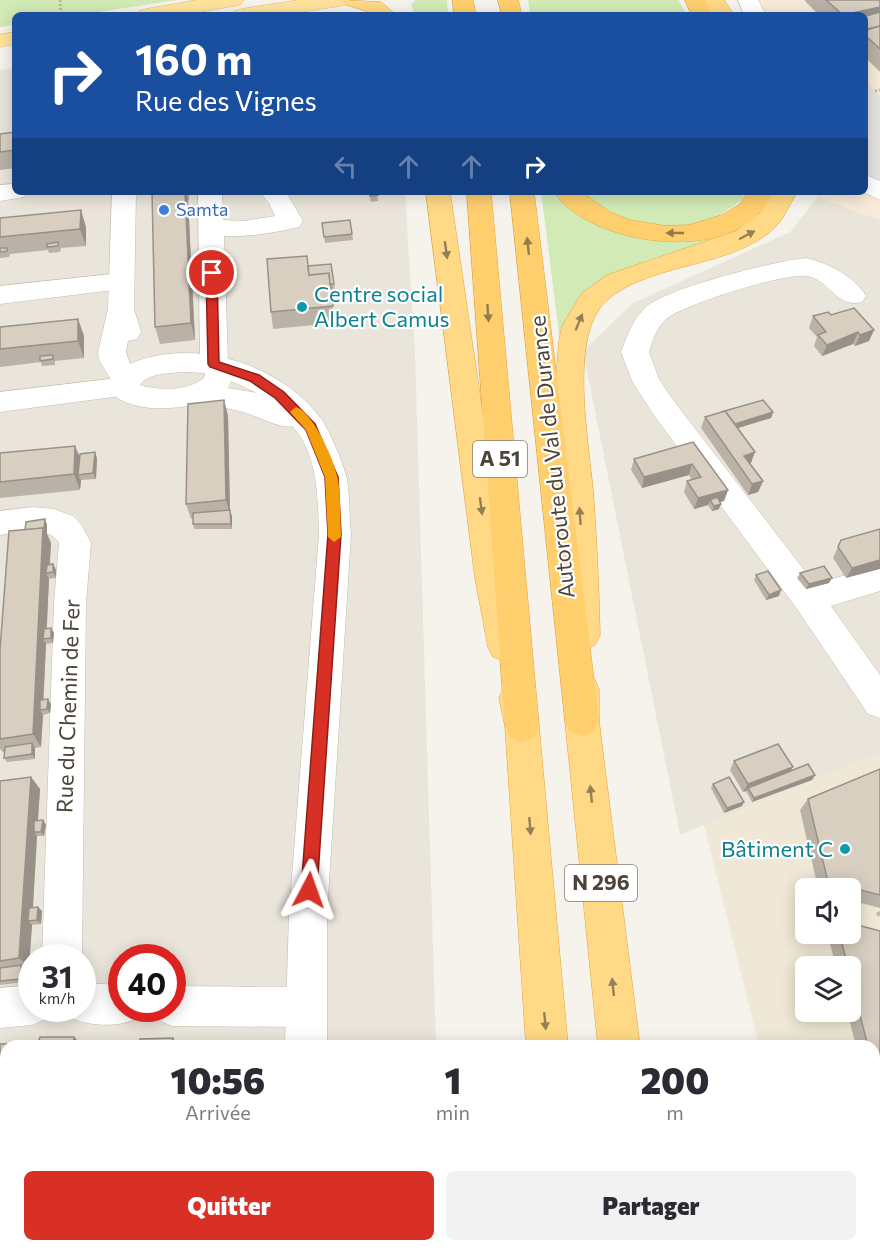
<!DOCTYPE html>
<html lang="fr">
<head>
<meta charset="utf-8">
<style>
	body { margin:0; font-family:Commissioner,sans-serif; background:#f2f2f3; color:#2b2b33; height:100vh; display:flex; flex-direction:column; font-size:22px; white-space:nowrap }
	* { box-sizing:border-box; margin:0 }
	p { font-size:20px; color:#7c7c81 }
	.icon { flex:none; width:33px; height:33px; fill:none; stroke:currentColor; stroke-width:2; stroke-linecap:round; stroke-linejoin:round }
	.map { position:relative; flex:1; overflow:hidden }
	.sheet { position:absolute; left:0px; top:1040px; width:880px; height:212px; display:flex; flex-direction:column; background:#fff; border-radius:18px 18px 0 0; box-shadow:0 3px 15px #0003 }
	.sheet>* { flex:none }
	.top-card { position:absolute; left:12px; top:12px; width:856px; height:183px; border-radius:9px; box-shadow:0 3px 15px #0003; background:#1a4fa0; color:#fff; overflow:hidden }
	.tools { position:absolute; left:795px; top:878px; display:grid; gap:12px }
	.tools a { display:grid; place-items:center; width:66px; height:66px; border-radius:9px; background:#fff; box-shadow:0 3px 15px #0003; font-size:30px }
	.speed { position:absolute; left:18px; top:944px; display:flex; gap:12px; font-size:30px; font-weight:700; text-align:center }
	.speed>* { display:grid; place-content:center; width:78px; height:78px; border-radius:50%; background:#fff; box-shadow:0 3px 15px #0003; line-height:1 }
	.speed small { font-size:15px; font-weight:400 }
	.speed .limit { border:9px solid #d22; background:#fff; color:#111 }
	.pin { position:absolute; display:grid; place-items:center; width:51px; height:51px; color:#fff; margin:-26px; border:3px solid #fff; border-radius:50%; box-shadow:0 2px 6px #0007 }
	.me { position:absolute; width:66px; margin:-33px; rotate:4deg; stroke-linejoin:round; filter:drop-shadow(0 0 4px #0008) }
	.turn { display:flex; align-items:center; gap:21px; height:126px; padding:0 24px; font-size:27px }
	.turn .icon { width:78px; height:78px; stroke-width:2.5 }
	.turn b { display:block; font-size:42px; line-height:51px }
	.lanes { display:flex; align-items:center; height:57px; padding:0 24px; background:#0003; justify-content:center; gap:30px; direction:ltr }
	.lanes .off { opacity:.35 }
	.eta { display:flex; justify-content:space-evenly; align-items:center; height:102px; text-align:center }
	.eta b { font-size:36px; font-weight:800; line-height:42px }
	.cta { display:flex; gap:12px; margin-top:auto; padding:12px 24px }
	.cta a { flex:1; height:69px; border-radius:9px; background:#d93025; color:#fff; font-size:24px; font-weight:800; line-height:69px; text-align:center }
	.cta a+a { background:#f2f2f3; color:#2b2b33 }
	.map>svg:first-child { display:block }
	.residential { fill:#eae5da; fill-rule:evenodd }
	.commercial { fill:#f7ead8 }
	.education { fill:#efe8d6; fill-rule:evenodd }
	.green { fill:#d2eab5 }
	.parking { fill:#e5e3e0 }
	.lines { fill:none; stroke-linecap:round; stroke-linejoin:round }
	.service-casing { stroke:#c2bbae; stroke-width:2 }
	.minor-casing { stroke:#c2bbae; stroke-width:1 }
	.tertiary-casing { stroke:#c2bbae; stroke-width:1 }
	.primary-casing { stroke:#e6c16a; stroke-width:1 }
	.trunk-casing { stroke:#e0a43c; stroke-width:1 }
	.motorway-casing { stroke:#e0a43c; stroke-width:1 }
	.path-far1 { stroke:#c4b79f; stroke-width:3; stroke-dasharray:2 2; stroke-linecap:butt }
	.path { stroke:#c4b79f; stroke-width:4.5; stroke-dasharray:4 4; stroke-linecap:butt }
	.service { fill:#fff; fill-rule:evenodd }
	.minor { fill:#fff; fill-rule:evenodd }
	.tertiary { fill:#fff; fill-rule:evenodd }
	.primary { fill:#ffe39c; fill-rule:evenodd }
	.trunk { fill:#ffd985; fill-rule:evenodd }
	.motorway { fill:#ffcf6e; fill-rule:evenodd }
	.wall { fill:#bab2a6 }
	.shaded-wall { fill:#979187 }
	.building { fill:#d8cfc1; stroke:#979187; stroke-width:1.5 }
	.oneway { fill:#937c4e }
	.oneway2 { fill:#938057 }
	.route { fill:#d93025; stroke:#8d1f18; stroke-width:1.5 }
	.slow { fill:#f59e0b }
	.shop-dot { fill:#3f7fe0; stroke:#fff; stroke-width:2 }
	.culture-dot { fill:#0f9aa8; stroke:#fff; stroke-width:2 }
	.labels { text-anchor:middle; stroke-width:4.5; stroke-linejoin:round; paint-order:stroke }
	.far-shop-label { font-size:18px; fill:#366cbe; stroke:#fff; text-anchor:start }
	.shield { fill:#fff; stroke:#817c74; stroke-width:1.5 }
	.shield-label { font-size:21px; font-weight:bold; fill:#4b4439 }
	.culture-label { font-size:22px; fill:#0d838f; stroke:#fff; text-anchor:start }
	.street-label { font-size:22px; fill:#4b4439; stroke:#fff }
</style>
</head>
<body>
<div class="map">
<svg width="880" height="1250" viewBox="0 0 880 1250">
	<rect width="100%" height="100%" fill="#f6f3ec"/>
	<g class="residential">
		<path d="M15 68V192H405L415 354 436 1045 6 1046V1245H443V1250H0V70ZM32 957H82V1008H32ZM122 957H172V1008H122Z"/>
		<path d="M818 197 880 220V753L680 835 583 351 633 303 790 232Z"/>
	</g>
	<g class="commercial">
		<path d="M753 0H880V220L818 197 816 192H866V15H760Z"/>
		<path d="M875 1132H880V1250H873L870 1245H874Z"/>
	</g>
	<path class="education" d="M880 753V1132H875L874 1046 759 1045 704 825ZM806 888H850V933H806ZM806 966H850V1011H806Z"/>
	<g class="green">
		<path d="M0 0H177L78 15H15V25L0 27Z"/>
		<path d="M415 0H447L448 15H415L411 5Z"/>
		<path d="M528 0H678L687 15H530Z"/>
		<path d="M541 192H744L743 199 713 220 711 240 649 260 608 278 560 341Z"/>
	</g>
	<g class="parking">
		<path d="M866 82 880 96V185L866 176Z"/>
		<path d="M352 1245H449V1250H353Z"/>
	</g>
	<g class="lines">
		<defs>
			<g id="service">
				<path d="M0 1212 6 1214V1242L0 1240Z"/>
				<path d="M6 1245H29L31 1250H8Z"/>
				<rect x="391" y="1245" width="22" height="5"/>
			</g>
			<g id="minor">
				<path d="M738 0H758L766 15H744Z"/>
				<path d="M866 175 880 181V200L863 192H866Z"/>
				<path d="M15 184V192H27L24 197 0 201V185Z"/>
				<path d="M198 192H222L223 220 244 221 275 216 269 203 260 192H286L303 221 299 227C274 233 249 237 224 236L228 364 224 371 214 374 204 371 200 364Z"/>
				<path d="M806 258C828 263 854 276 866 296L862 302C837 309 830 280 807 276 786 272 682 305 666 319 656 328 653 340 649 352L659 379 673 400 815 584 880 565V591L831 606 880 675V718L868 714 797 609 653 414 632 381 621 352C627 336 633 319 646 307 668 288 775 261 806 258Z"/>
				<path d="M121 273 130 276 134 282 130 288 0 304V286Z"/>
				<path d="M126 377 136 380 140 387 136 394 0 412V392Z"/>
				<path d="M33 507 54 509 73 516 81 524 91 543 86 603 82 957H42L54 603 59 543C47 524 20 533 0 535V511Z"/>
				<path d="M82 983 122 985V1008H141L136 1019C115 1028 89 1026 68 1017L64 1008H82Z"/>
				<path d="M32 985V1008H51L46 1019 32 1025 0 1028V988Z"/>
				<path d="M172 986 305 987 319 993 325 1007 319 1021 305 1027 172 1026 158 1020 153 1008H172Z"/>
				<path d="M0 1109 6 1110V1152L0 1151Z"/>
			</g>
			<g id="tertiary">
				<path d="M112 192H136L134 309 141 332 137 339 128 341 126 352 130 364C193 336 282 364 322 420 330 432 344 465 347 479 350 497 349 516 351 534L327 914V1046H285L289 914 319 534C318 500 318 452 292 426 280 430 251 412 235 410 224 408 210 403 199 405 170 408 144 413 117 398L111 380 99 360 98 352 108 309ZM185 372 205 373 204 378C188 391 159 391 140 385 147 373 171 373 185 372ZM231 381 257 393 228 388Z"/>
				<path d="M303 1245H349L350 1250H304Z"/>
			</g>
			<g id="primary">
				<path d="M197 0H244L241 4 234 6 183 15H136L139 11 146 9Z"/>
				<path d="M299 0H350L347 4 340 6 282 15H230L234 11 241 9Z"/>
				<path d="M15 32V44L0 47V35Z"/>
			</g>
			<g id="trunk">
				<path d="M340 0 381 2 396 15C374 15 364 10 343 4Z"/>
				<path d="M704 0H724L734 15H712Z"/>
				<path d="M426 192H450L507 578 522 647 517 657 505 661 493 657 488 647 475 578Z"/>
				<path d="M773 192H797C791 202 786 214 779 223 754 252 707 260 672 270 648 277 616 287 600 308 569 350 591 452 594 503 597 547 599 591 600 635L595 645 583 649 571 645 566 635 565 533 556 378 559 341 562 326 582 293 607 275 736 231 760 213Z"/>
				<path d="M582 674 594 678 599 689V721L640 1046H598L565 721V689L570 678Z"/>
				<path d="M516 683 528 687 533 698 539 726 568 1046H526L505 726 499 698 504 687Z"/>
				<rect x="540" y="1245" width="46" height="5"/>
				<path d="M619 1245H665L666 1250H620Z"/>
			</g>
			<g id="motorway">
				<path d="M453 0H473L476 15H454Z"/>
				<path d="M498 0H518L522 15H502Z"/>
				<path d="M685 0H705L712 15H692Z"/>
				<path d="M467 192H491L539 726 534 737 522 742 510 737 505 726Z"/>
				<path d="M510 192H534L599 721 594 732 582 736 570 732 565 721Z"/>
				<path d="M554 192H581L610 212 630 220 666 226 689 225 722 215 740 204 748 192H772C745 267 592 249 554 192Z"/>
			</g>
		</defs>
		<use href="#service" class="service-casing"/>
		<use href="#minor" class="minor-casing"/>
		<use href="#tertiary" class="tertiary-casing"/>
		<use href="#primary" class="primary-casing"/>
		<use href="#trunk" class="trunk-casing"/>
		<use href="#motorway" class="motorway-casing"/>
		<g class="path-far1">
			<path d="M60 0 61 15"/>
			<path d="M875 91 880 90"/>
		</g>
		<path class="path" d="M878 912 880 916"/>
		<use href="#service" class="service"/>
		<use href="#minor" class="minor"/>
		<use href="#tertiary" class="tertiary"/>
		<use href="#primary" class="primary"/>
		<use href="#trunk" class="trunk"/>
		<use href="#motorway" class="motorway"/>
	</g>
	<g class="wall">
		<path d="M805 0H880V72L866 58V15H819L805 1Z"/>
		<path d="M15 132V168L0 170V134Z"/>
		<path d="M152 192H189V200H188L195 340 160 344 155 327Z"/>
		<path d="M369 192H377L378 201 371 202Z"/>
		<path d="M0 218 86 227V246L61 248 60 252 49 253 48 250 10 254 9 257 0 258Z"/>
		<path d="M322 223 352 234 353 240 325 243Z"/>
		<path d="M331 264 335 289 331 290 334 323 273 329 271 312 309 272Z"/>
		<path d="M831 315 874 330 869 341 855 346 853 344 822 356 814 346 817 337 809 328 813 316Z"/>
		<path d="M78 319 84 336V358L55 361V365L42 366 41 362 0 367V327Z"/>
		<path d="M224 400 228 416 230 511 232 516V529H194L193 524V519H191L186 504Z"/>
		<path d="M773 412 771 418 738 428 751 463 750 464 763 481 758 492 748 495 701 428 705 417Z"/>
		<path d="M693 442 728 490 724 501 720 502 719 509 712 511 708 505 694 509 684 492 687 481 692 480 689 475 642 488 631 470 634 459Z"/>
		<path d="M0 453 80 456 97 458 96 479 81 480 80 490 0 498Z"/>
		<path d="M45 519 47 525V534L51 543 50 565 53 564 56 570V578L49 579 47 629 51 628 54 633 53 643 46 644 43 700 51 704 50 713 43 715 41 747 35 748V759L7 762 4 758 5 752H3L0 749V649L25 530Z"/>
		<path d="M880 529 846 578 833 558 841 540Z"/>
		<path d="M800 573 829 583 806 589 797 578Z"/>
		<path d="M756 575 779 596 766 600 754 580Z"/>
		<path d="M734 761 793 767 790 771 815 775 812 780 752 802 746 791 743 792 730 770Z"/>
		<path d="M880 769V908L850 900V888H818L800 810 808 799Z"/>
		<path d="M31 777 40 789 38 821 43 820 46 825 44 836H37L33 908 42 911 41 924 32 925 29 967 25 968 24 982 0 985V781Z"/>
		<path d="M713 784 742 806 724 813 711 788Z"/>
		<path d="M880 931V1088H874V1046H856L847 1011H850V966H836L827 933H850Z"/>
		<path d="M0 1044 83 1045 6 1046V1094H0Z"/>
		<path d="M880 1130V1141L875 1132Z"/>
	</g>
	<g class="shaded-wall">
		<path d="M880 7V23L866 26V15H846Z"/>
		<path d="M185 192H186L188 200 195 340 191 323Z"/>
		<path d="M81 210 86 227V246L80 229Z"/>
		<path d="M78 319 84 336V358L78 341Z"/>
		<path d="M874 330 869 341 855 346 860 335Z"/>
		<path d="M858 332 853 344 822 356 827 345Z"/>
		<path d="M224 400 228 416 230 511 232 516V529L231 524 230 515 226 500Z"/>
		<path d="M773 412 771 418 728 431 730 425Z"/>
		<path d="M75 446 82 462 78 475 81 480 80 490 74 474Z"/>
		<path d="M95 452 97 458 96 479 93 473Z"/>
		<path d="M755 452 751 463 741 467 744 456Z"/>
		<path d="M692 464 689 475 642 488 644 477Z"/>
		<path d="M763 481 758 492 748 495 752 484Z"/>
		<path d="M728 490 724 501 713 504 710 500 708 505 694 509 698 498Z"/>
		<path d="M721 504 719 509 712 511 714 506Z"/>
		<path d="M45 519 47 525V534L51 543 49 573H46L49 579 46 638 43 639 46 644 43 709 40 710 43 715 41 747 33 734 43 528Z"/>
		<path d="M880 560V569L846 578 852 568Z"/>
		<path d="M53 564 56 570V578L53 572Z"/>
		<path d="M832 578 829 583 806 589 809 584Z"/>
		<path d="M781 590 779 596 766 600 769 595Z"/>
		<path d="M51 628 54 633 53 643 51 638Z"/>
		<path d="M48 699 51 704 50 713 47 709Z"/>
		<path d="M32 743 35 748V759L32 754Z"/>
		<path d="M793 767 788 775 748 788 746 791 743 792 748 784Z"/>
		<path d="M815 775 812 780 752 802 754 798Z"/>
		<path d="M31 777 40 789 37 832H34L37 836 32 921H28L32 925 29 967 19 958Z"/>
		<path d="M744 802 742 806 724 813 727 808Z"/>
		<path d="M43 820 46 825 44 836 41 832Z"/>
		<path d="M38 907 42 911 41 924 37 920Z"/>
		<path d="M21 965 25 968 24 982 20 979Z"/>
		<path d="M74 1037 83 1045H73Z"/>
		<path d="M173 1038 179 1046H172Z"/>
		<path d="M252 1245H258L257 1250H252Z"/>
	</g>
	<g class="building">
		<path d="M826 0H880V7L843 15Z"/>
		<path d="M880 12V26L868 29 866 27V16Z"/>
		<path d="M880 26V49L866 36V30Z"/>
		<path d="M15 132V150L0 152V134Z"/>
		<path d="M152 192H185L191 323 155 327Z"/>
		<path d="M370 192H377L378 195 370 196Z"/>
		<path d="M81 210 80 229 0 237V218Z"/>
		<path d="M350 220 352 234 324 237 322 223Z"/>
		<path d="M58 242V246L47 247V244Z"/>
		<path d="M0 248H7V251L0 252Z"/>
		<path d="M307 256 309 275 329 273 333 306 271 312 267 259Z"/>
		<path d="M331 264 334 284H330L329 273 309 275 308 266Z"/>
		<path d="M854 308 874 330 860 335 858 332 827 345 818 335 826 332 813 316 828 312 831 315Z"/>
		<path d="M78 319V341L0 349V327Z"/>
		<path d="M53 355V359L40 361V356Z"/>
		<path d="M224 400 226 500 186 504 188 404Z"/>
		<path d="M763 400 773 412 735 424 725 411 721 412Z"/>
		<path d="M725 411 755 452 744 456 763 481 752 484 705 417Z"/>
		<path d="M693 442 728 490 698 498 687 481 701 477 692 464 644 477 634 459Z"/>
		<path d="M75 446 74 474 0 482V453Z"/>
		<path d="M95 452 93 473 78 475 80 454Z"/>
		<path d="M717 497 721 504 714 506 710 500Z"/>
		<path d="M230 510 231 524H193V513Z"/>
		<path d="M45 519 44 529 43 528 25 530 26 522Z"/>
		<path d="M43 528 33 734 0 739V649L9 531Z"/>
		<path d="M880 529V560L852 568 838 547 841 540Z"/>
		<path d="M53 564V572L46 573 47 565Z"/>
		<path d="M824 566 832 578 809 584 800 573Z"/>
		<path d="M768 571 781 590 769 595 756 575Z"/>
		<path d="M51 628V638L43 639 44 629Z"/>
		<path d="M48 699 47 709 40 710V700Z"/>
		<path d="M32 743V754L4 758 5 747Z"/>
		<path d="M778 744 793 767 748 784 734 761Z"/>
		<path d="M808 764 815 775 754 798 748 788Z"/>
		<path d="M880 769V895L828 882 808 799Z"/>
		<path d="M31 777 19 958 0 961V781Z"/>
		<path d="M729 777 744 802 727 808 713 784Z"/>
		<path d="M43 820 41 832H34V821Z"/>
		<path d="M38 907 37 920 28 921 29 908Z"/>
		<path d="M850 923 880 931V1082H878L874 1070V1046H868L850 977V966H848L839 933H850Z"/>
		<path d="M21 965 20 979 0 981V968Z"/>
		<path d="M40 1037H74L73 1045 106 1046H6V1088H0V1044H38Z"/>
		<path d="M173 1038 172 1046H139L140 1039Z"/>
		<path d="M96 1245H252V1250H95Z"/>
	</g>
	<defs><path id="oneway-solid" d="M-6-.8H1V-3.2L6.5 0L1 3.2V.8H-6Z" transform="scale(1.5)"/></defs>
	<g class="oneway">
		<use href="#oneway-solid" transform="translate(675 233) rotate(180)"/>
		<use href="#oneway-solid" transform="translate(528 246) rotate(-96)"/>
		<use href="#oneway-solid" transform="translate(488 313) rotate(86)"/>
	</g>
	<g class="oneway2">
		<use href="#oneway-solid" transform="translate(747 235) rotate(-28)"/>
		<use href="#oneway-solid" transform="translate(446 250) rotate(82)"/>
		<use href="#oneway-solid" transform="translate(579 322) rotate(-68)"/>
		<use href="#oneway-solid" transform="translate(481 506) rotate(82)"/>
		<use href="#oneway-solid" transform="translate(580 516) rotate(-94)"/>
		<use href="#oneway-solid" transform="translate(591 794) rotate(-96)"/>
		<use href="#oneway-solid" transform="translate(530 826) rotate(85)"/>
		<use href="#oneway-solid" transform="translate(613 987) rotate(-96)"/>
		<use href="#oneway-solid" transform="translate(545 1021) rotate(85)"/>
	</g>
	<path class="route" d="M212 269 217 273 219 362 259 375 284 392 315 424 338 477 341 534 317 890 315 896 309 898 304 896 301 890 328 534 325 477 306 430 275 398 250 381 210 367 208 364 206 273Z"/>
	<path class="slow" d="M296 407C314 413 335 462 338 480 341 498 340 518 341 537L334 542 328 537 325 477 306 430 290 412Z"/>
	<circle class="shop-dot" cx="164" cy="210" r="6"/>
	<g class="culture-dot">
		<circle cx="302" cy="307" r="6"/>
		<circle cx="845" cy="849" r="6"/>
	</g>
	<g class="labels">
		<g class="far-shop-label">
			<text x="176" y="216">Samta</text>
		</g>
		<g class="shield">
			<rect x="473" y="441" width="54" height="36" rx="4.5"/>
			<rect x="565" y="865" width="72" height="36" rx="4.5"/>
		</g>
		<g class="shield-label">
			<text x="500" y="466">A 51</text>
			<text x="601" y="890">N 296</text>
		</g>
		<g class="culture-label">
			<text x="314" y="302">Centre social<tspan x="314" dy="25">Albert Camus</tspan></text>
			<text x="833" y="857" text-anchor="end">Bâtiment C</text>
		</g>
		<g class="street-label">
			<text transform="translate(552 457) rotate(-96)" y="8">Autoroute du Val de Durance</text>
			<text transform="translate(68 706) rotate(-88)" y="8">Rue du Chemin de Fer</text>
		</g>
	</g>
</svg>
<div class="tools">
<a><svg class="icon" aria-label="sound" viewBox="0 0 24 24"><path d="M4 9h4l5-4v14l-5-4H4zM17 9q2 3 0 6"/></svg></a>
<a><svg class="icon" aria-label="layers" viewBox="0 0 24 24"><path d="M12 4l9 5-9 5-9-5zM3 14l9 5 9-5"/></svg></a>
</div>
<div class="speed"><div>31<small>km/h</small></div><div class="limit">40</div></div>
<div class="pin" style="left:212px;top:273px;background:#d93025"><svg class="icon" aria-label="arrive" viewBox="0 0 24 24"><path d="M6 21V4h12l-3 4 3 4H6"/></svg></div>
<svg class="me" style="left:309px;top:890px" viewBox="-20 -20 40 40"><path d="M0-17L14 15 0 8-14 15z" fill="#d93025" stroke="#fff" stroke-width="4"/></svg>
<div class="top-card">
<div class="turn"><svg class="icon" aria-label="right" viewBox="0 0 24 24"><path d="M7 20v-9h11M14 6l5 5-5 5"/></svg><div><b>160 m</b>Rue des Vignes</div></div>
<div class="lanes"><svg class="icon off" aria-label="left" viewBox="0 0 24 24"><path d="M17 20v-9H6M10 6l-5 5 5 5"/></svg><svg class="icon off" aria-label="ahead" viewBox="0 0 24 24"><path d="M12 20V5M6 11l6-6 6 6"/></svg><svg class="icon off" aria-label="ahead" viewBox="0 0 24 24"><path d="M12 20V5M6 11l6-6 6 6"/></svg><svg class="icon" aria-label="right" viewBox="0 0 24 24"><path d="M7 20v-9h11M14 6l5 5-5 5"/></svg></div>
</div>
<section class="sheet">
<div class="eta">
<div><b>10:56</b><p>Arrivée</p></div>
<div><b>1</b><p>min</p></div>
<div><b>200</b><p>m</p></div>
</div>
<div class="cta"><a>Quitter</a><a>Partager</a></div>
</section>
</div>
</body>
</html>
